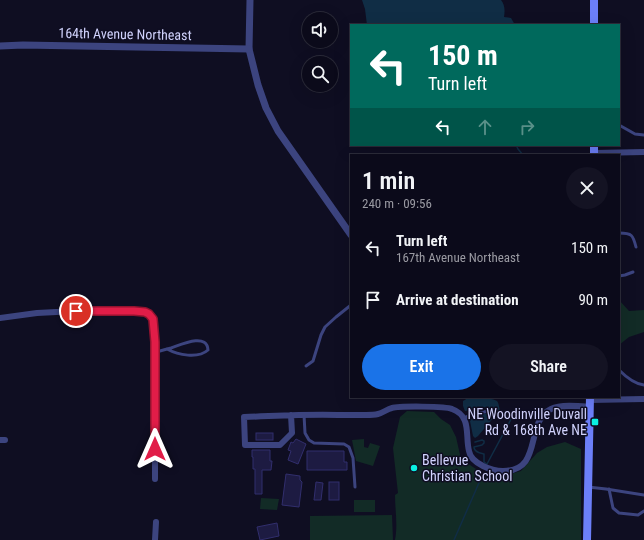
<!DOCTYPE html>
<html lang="en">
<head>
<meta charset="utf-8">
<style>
	body { margin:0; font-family:"Roboto Condensed",sans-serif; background:#141323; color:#f1f3f6; height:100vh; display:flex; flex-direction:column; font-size:15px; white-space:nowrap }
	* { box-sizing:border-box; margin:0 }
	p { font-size:13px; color:#9a9aa2 }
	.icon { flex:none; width:22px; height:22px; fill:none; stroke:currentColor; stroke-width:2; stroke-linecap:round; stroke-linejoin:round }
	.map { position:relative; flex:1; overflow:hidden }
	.panel { position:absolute; left:350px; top:154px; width:270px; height:244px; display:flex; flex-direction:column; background:#0b0a1a; border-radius:0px; box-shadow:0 4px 16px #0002,0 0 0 1px #2b2b39 }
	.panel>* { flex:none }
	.hud { position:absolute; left:350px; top:24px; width:270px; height:122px; border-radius:0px; box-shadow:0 4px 16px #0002,0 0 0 1px #2b2b39; background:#00695c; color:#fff; overflow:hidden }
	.fabs { position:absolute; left:302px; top:12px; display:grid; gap:8px }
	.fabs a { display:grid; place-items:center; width:36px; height:36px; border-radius:50%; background:#0b0a1a; box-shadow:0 4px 16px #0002,0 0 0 1px #2b2b39; font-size:20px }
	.pin { position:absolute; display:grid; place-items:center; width:34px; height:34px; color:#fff; margin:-17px; border:2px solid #fff; border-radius:50%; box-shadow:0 1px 4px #0007 }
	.me { position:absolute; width:44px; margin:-22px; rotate:0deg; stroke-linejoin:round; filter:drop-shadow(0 0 3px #0008) }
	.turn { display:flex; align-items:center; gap:14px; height:84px; padding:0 12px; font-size:18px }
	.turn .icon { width:52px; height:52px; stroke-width:2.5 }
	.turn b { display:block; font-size:28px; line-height:34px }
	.lanes { display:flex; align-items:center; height:38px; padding:0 12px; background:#0003; justify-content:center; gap:20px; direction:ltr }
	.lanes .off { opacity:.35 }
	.round { display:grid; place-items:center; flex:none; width:42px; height:42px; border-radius:21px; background:#141323 }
	.headline { display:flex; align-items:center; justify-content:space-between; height:68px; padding:0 12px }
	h1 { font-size:24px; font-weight:600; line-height:30px }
	.button { display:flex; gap:8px; margin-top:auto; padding:8px 12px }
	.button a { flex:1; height:46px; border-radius:24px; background:#1a73e8; color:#fff; font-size:16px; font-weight:600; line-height:46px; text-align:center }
	.button a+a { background:#141323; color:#f1f3f6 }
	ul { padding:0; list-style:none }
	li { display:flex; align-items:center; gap:12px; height:52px; padding:0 12px }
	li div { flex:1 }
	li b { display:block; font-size:15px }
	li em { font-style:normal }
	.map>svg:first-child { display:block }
	.green { fill:#122b26 }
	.water { fill:#102d45 }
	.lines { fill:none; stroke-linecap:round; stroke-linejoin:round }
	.stream { stroke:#102d45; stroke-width:1.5 }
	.building { fill:#1d1b42; stroke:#312e6d }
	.service { stroke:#3c447f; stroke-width:3 }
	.minor { stroke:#3c447f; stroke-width:6 }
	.tertiary { stroke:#3c447f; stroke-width:7 }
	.secondary { stroke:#6c7ff9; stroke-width:8 }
	.route-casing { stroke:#92132f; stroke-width:10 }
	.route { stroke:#e11d48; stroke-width:7 }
	.poi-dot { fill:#0af0e2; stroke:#0f0e22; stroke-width:1.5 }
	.labels { text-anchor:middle; stroke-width:3; stroke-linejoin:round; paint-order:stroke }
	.street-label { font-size:14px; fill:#d1d3fd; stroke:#0f0e22 }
	.poi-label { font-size:14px; fill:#d1d3fd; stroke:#0f0e22; text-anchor:end }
</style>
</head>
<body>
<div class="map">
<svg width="644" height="540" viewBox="0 0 644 540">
	<rect width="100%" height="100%" fill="#0f0e22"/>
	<g class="green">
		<path d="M619 300 629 311 644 310V332L629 337 619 345Z"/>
		<path d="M407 411 434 412 441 419 450 425 456 437 461 459 482 473 504 476 521 471 537 453 547 447 565 442 581 449V540H395C398 525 395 510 395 495L398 493 393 448 400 417Z"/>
		<path d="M364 439V447L368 448 370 443 380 446 373 466 356 461 352 440Z"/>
		<path d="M261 498 279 499 277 510 260 509Z"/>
		<rect x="354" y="500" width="21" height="12"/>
		<path d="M392 515 393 540H310V516Z"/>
	</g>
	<g class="water">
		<path d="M362 0H501C505 5 505 11 504 17L511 18 515 25H367L365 9Z"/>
		<path d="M468 398C474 398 492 397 497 401 499 403 499 408 500 410L478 436 475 438 473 436 470 421C474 415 482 414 488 413L489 411V409L486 407 465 411 463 406V401Z"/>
	</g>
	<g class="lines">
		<g class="stream">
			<path d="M516 145 518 149 523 155"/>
			<path d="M475 442 482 440 484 441V443L482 445 474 447C474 452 480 453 484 454V462L487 464 517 408"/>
			<path d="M454 540 482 476"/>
		</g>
	</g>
	<g class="building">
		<rect x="256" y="433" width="17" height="7"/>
		<path d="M296 439 306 444 298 464 288 460 291 451 288 450 291 442 293 443Z"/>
		<path d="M252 450H270V461H272L271 470H262V494H255V469H253V457H252Z"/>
		<path d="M307 451H344V462H347V470H307Z"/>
		<path d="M286 474 300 476V480L302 482 299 507 282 505Z"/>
		<path d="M316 482 323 483 321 500H314Z"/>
		<rect x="329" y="482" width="10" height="18"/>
		<path d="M277 523 279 536 260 540 257 527Z"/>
	</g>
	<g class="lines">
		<g class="service">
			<path d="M619 125 635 134 644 135"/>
			<path d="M619 233C632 233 633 235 636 247"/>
			<path d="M619 276 625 275 633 272"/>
			<path d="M155 352C161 351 166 349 171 348 180 345 207 332 208 350 198 359 178 355 167 349"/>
			<path d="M306 366 313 361 321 335 325 327 336 317 351 305"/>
			<path d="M619 370C626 377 634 384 644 385"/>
			<path d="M304 415 305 433 309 440 314 443 344 444 349 447 353 458 355 487"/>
			<path d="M464 418 471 415 488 411"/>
			<path d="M588 487 606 489 644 495"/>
			<path d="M609 489 613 508 619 513 638 515 644 511"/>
		</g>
		<g class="minor">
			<path d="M594 153 644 152"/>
			<path d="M0 318 37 313 76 311H134L145 312 149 314 153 319 155 342V479"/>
			<path d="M590 400 644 399"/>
			<path d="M291 415 292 433 280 445H245L244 417C276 416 307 414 338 415 348 415 357 415 366 415 370 415 374 415 378 414 383 413 387 409 392 408 398 406 446 406 452 409 472 416 465 436 469 451 470 458 477 463 483 466 489 469 496 471 503 471 544 471 524 422 551 409 561 404 579 406 590 407"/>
			<path d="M0 440H5"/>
			<path d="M155 540 156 522"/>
		</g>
		<g class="tertiary">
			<path d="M250 0 249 49 258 85 266 108 278 131 351 235"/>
			<path d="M0 46 23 45 249 49"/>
		</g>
		<g class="secondary">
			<path d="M594 0V25"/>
			<path d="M594 155V145"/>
			<path d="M587 540 590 397"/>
		</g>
	</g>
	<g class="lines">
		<defs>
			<path id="route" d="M76 311H134L145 312 149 314 153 319 155 342V449"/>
		</defs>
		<use href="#route" class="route-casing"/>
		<use href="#route" class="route"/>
	</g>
	<g class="poi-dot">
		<rect x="591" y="418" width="8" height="8" rx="2"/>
		<circle cx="414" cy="468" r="4"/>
	</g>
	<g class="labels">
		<g class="street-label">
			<text transform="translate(125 34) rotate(1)" y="5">164th Avenue Northeast</text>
		</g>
		<g class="poi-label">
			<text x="587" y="419">NE Woodinville Duvall<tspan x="587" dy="16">Rd &amp; 168th Ave NE</tspan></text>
			<text x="422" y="465" text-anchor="start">Bellevue<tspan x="422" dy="16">Christian School</tspan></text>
		</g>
	</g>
</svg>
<div class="fabs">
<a><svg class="icon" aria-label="sound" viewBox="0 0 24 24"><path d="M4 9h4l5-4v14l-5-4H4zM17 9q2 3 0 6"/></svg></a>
<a><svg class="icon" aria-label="search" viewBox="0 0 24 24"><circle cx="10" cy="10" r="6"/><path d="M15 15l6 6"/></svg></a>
</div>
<div class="pin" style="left:76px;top:311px;background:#d93025"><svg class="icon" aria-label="arrive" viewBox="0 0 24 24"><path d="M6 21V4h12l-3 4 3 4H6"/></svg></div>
<svg class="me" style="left:155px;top:449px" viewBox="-20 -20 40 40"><path d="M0-17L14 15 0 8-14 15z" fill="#e11d48" stroke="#fff" stroke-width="4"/></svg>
<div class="hud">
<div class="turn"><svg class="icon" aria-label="left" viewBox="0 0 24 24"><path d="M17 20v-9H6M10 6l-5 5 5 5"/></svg><div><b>150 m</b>Turn left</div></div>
<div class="lanes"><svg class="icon" aria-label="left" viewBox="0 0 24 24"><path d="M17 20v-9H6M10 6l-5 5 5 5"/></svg><svg class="icon off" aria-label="ahead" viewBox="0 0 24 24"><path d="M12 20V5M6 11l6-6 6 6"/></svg><svg class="icon off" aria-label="right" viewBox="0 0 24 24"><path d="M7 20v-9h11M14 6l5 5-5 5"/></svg></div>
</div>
<section class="panel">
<div class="headline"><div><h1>1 min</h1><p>240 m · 09:56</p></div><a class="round"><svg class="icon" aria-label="close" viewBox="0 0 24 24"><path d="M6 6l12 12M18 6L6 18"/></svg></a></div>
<ul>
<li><svg class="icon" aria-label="left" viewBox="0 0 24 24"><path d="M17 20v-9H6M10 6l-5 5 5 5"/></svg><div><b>Turn left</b><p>167th Avenue Northeast</p></div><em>150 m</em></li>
<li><svg class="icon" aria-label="arrive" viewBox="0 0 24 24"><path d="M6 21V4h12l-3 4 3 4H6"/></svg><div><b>Arrive at destination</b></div><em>90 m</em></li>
</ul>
<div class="button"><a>Exit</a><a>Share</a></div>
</section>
</div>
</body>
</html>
